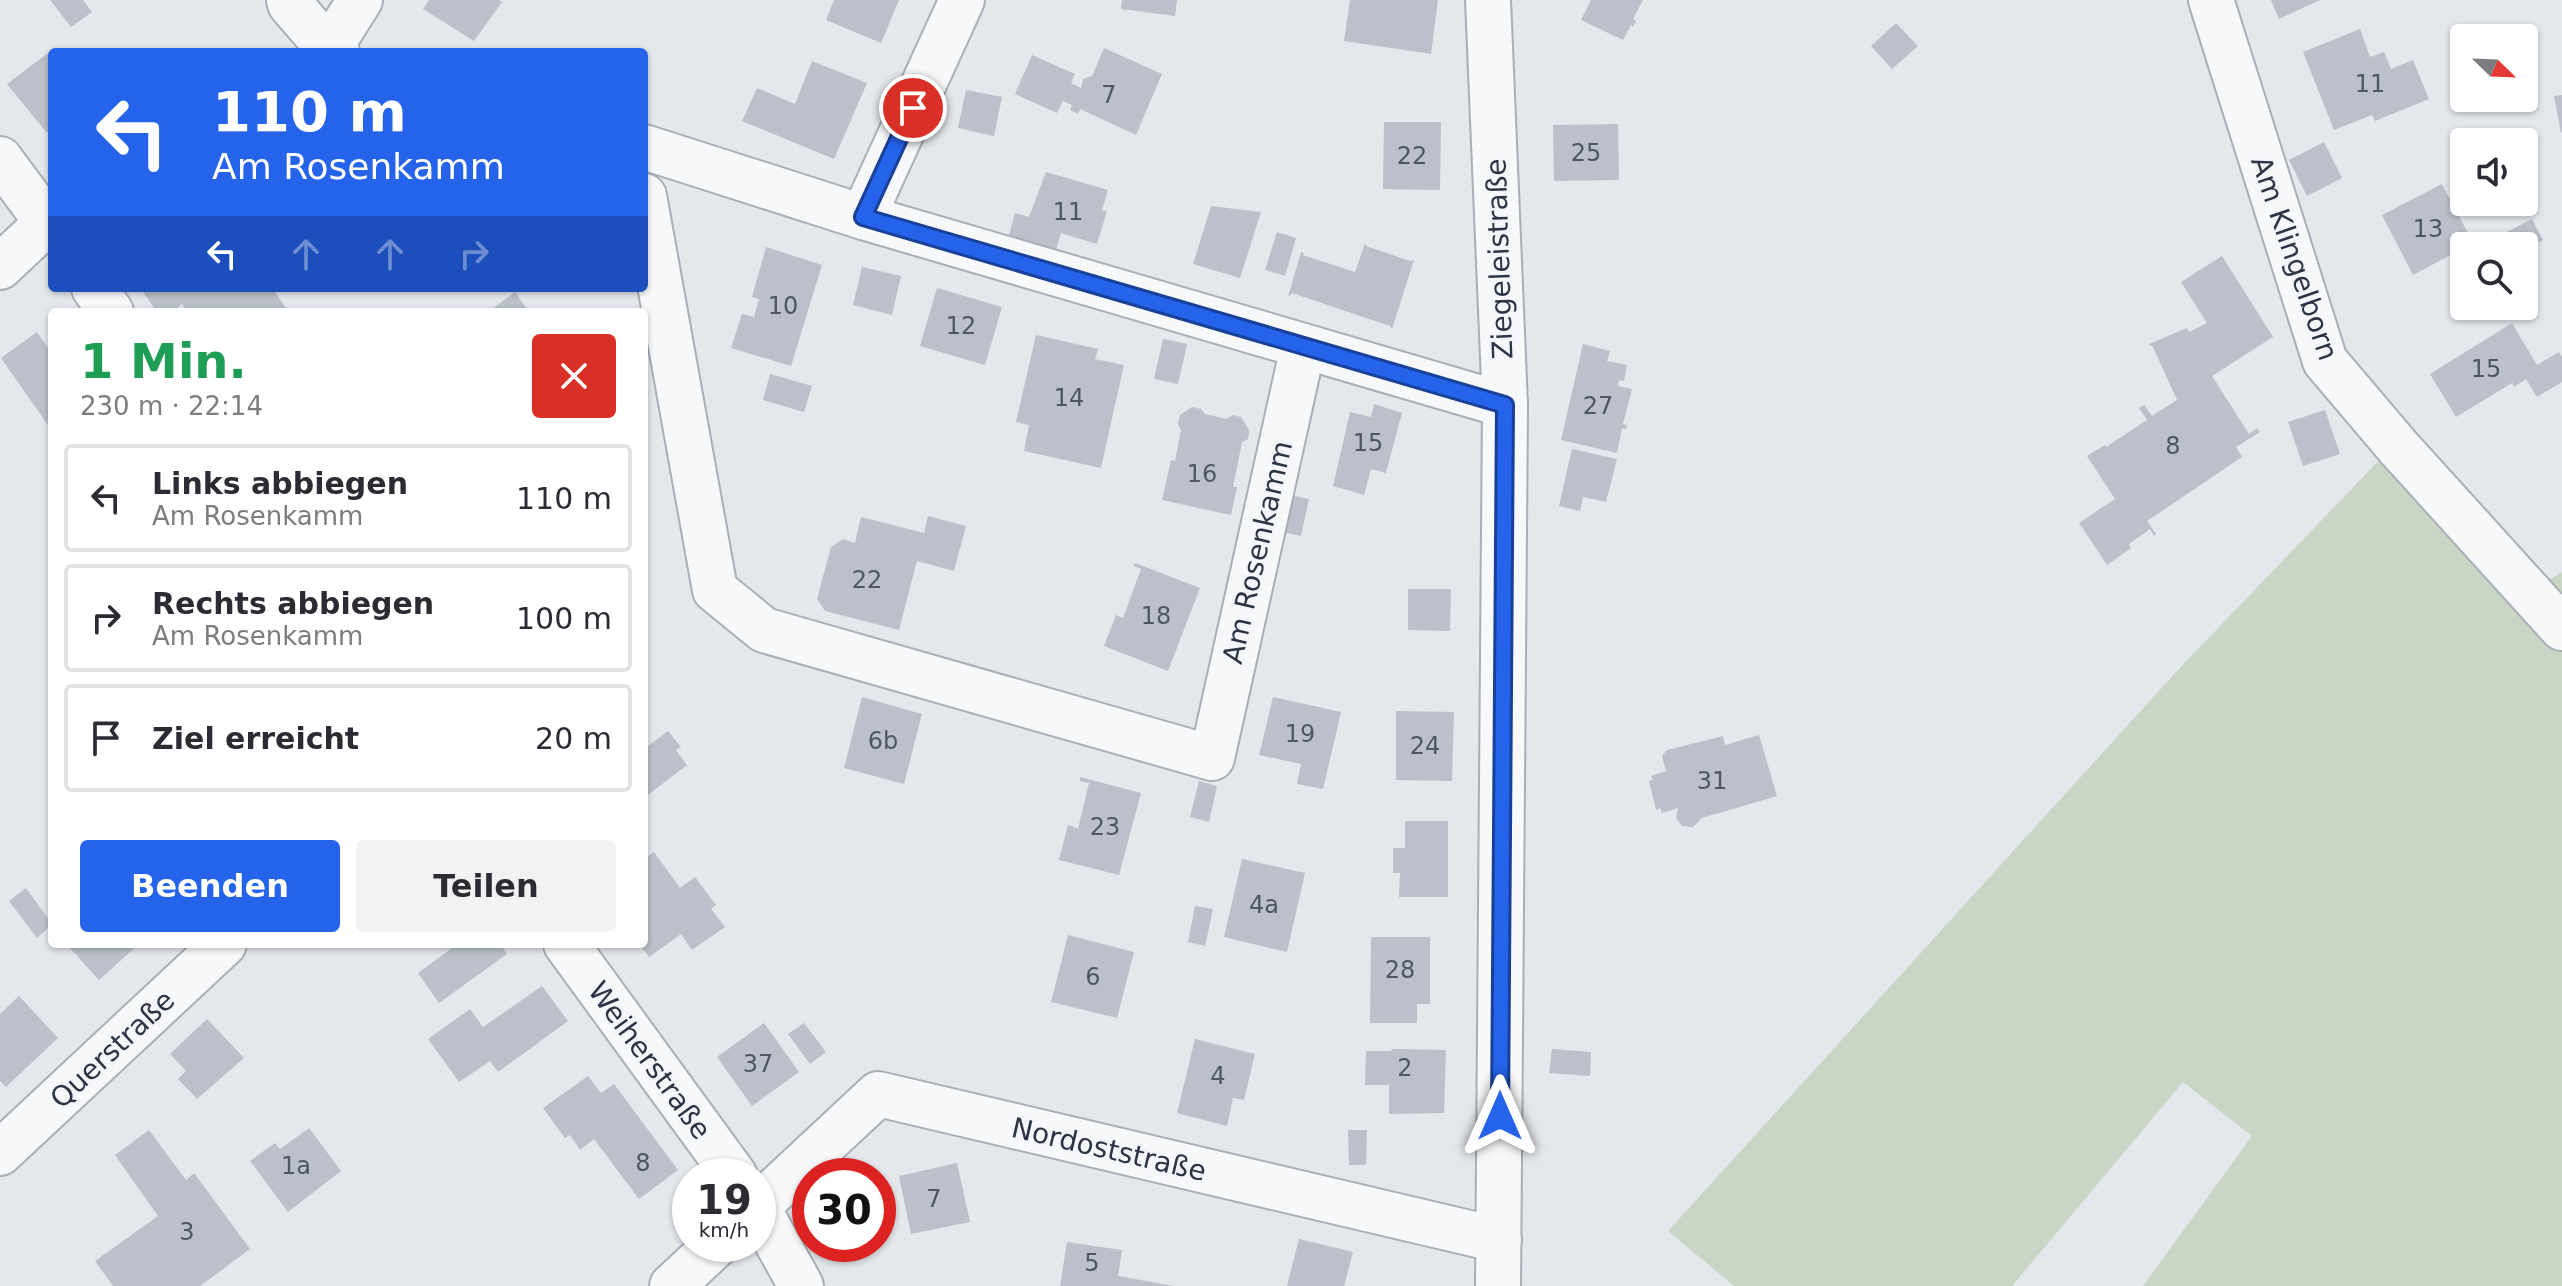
<!DOCTYPE html>
<html lang="de">
<head>
<meta charset="utf-8">
<style>
	body { margin:0; font-family:"DejaVu Sans",sans-serif; background:#f2f2f3; color:#2b2b33; height:100vh; display:flex; flex-direction:column; font-size:30px; white-space:nowrap }
	* { box-sizing:border-box; margin:0 }
	p { font-size:26px; color:#7c7c81 }
	.icon { flex:none; width:44px; height:44px; fill:none; stroke:currentColor; stroke-width:2; stroke-linecap:round; stroke-linejoin:round }
	.map { position:relative; flex:1; overflow:hidden }
	.details { position:absolute; left:48px; top:308px; width:600px; height:640px; display:flex; flex-direction:column; background:#fff; border-radius:8px; box-shadow:0 2px 6px #0004 }
	.details>* { flex:none }
	.banner { position:absolute; left:48px; top:48px; width:600px; height:244px; border-radius:8px; box-shadow:0 2px 6px #0004; background:#2563eb; color:#fff; overflow:hidden }
	.needle { width:52px; rotate:113deg }
	.controls { position:absolute; left:2450px; top:24px; display:grid; gap:16px }
	.controls a { display:grid; place-items:center; width:88px; height:88px; border-radius:8px; background:#fff; box-shadow:0 2px 6px #0004; font-size:40px }
	.speed { position:absolute; left:672px; top:1158px; display:flex; gap:16px; font-size:40px; font-weight:700; text-align:center }
	.speed>* { display:grid; place-content:center; width:104px; height:104px; border-radius:50%; background:#fff; box-shadow:0 2px 6px #0004; line-height:1 }
	.speed small { font-size:20px; font-weight:400 }
	.speed .limit { border:12px solid #d22; background:#fff; color:#111 }
	.pin { position:absolute; display:grid; place-items:center; width:68px; height:68px; color:#fff; margin:-34px; border:4px solid #fff; border-radius:50%; box-shadow:0 2px 8px #0007 }
	.me { position:absolute; width:88px; margin:-44px; rotate:0deg; stroke-linejoin:round; filter:drop-shadow(0 0 6px #0008) }
	.turn { display:flex; align-items:center; gap:28px; height:168px; padding:0 32px; font-size:36px }
	.turn .icon { width:104px; height:104px; stroke-width:2.5 }
	.turn b { display:block; font-size:56px; line-height:68px }
	.lanes { display:flex; align-items:center; height:76px; padding:0 32px; background:#0003; justify-content:center; gap:40px; direction:ltr }
	.lanes .off { opacity:.35 }
	.round { display:grid; place-items:center; flex:none; width:84px; height:84px; border-radius:8px; background:#f2f2f3 }
	.headline { display:flex; align-items:center; justify-content:space-between; height:136px; padding:0 32px }
	h1 { font-size:48px; font-weight:800; line-height:60px; color:#1e9e55 }
	.primary-button { display:flex; gap:16px; margin-top:auto; padding:16px 32px }
	.primary-button a { flex:1; height:92px; border-radius:8px; background:#2563eb; color:#fff; font-size:32px; font-weight:800; line-height:92px; text-align:center }
	.primary-button a+a { background:#f2f2f3; color:#2b2b33 }
	ul { padding:0; list-style:none }
	li { display:flex; align-items:center; gap:24px; height:108px; margin:0 16px 12px; padding:0 16px; border:4px solid #e1e1e2; border-radius:8px }
	li div { flex:1 }
	li b { display:block; font-size:30px }
	li em { font-style:normal }
	.map>svg:first-child { display:block }
	.green { fill:#c9d6c5 }
	.building { fill:#bbc0ca }
	.lines { fill:none; stroke-linecap:round; stroke-linejoin:round }
	.minor-casing { stroke:#a9aeb7; stroke-width:48 }
	.minor { stroke:#f7f8fa; stroke-width:44 }
	.route-casing { stroke:#184099; stroke-width:20 }
	.route { stroke:#2563eb; stroke-width:14 }
	.labels { text-anchor:middle; stroke-width:6; stroke-linejoin:round; paint-order:stroke }
	.number-label { font-size:24px; fill:#4f5766 }
	.street-label { font-size:28px; fill:#2b3445; stroke:#f4f6f9 }
</style>
</head>
<body>
<div class="map">
<svg width="2562" height="1286" viewBox="0 0 2562 1286">
	<rect width="100%" height="100%" fill="#e4e7ec"/>
	<path class="green" d="M2410 428 2549 580 2562 572V1286H2143L2252 1136 2183 1082 2012 1286H1734L1668 1231 2177 671Z"/>
	<g class="building">
		<path d="M50 0H83L92 12 71 27Z"/>
		<path d="M429 0H499L502 2 474 41 423 9Z"/>
		<path d="M834 0H899L881 43 826 20Z"/>
		<path d="M1122 0H1177L1175 16 1121 9Z"/>
		<path d="M1350 0H1438L1431 54 1344 41Z"/>
		<path d="M1591 0H1643L1633 19 1636 21 1633 27 1631 25 1623 40 1581 20Z"/>
		<path d="M2271 0H2320L2279 19Z"/>
		<path d="M1896 23 1918 46 1892 69 1871 46Z"/>
		<path d="M2360 29 2370 57 2384 52 2391 69 2413 60 2429 99 2375 121 2372 115 2334 130 2303 52Z"/>
		<path d="M56 47 60 52H52V129L47 133 7 84Z"/>
		<path d="M1104 48 1162 74 1136 135 1080 109 1078 114 1070 110 1072 105 1063 101 1057 113 1015 94 1032 55 1075 74 1071 83 1081 88 1083 79 1092 76Z"/>
		<path d="M812 61 867 83 834 159 742 121 757 88 795 104Z"/>
		<path d="M966 90 1002 97 994 136 958 128Z"/>
		<path d="M2562 95V132L2561 133 2554 96Z"/>
		<path d="M1384 122H1441L1440 190 1383 189Z"/>
		<path d="M1618 124 1619 180 1554 181 1553 125Z"/>
		<path d="M2324 142 2342 178 2307 196 2289 160Z"/>
		<path d="M1046 172 1108 190 1102 210 1107 211 1097 244 1061 233 1055 253 1008 239 1015 213 1029 217Z"/>
		<path d="M2442 184 2473 243 2413 275 2382 215Z"/>
		<path d="M1211 206 1261 212 1240 278 1193 264Z"/>
		<path d="M2532 219 2543 240 2524 250V246H2494L2491 240Z"/>
		<path d="M1277 232 1296 238 1285 276 1265 270Z"/>
		<path d="M1365 243 1366 246 1410 261 1414 260 1392 329 1390 326 1292 293 1288 297 1301 252 1304 253 1303 255 1355 272Z"/>
		<path d="M766 247 822 265 791 366 731 348 742 314 754 317 759 299 752 297Z"/>
		<path d="M2222 256 2273 337 2212 376 2249 434 2257 428 2260 432 2236 447 2242 457 2147 521 2156 534 2154 536 2150 529 2129 544 2131 548 2107 565 2079 523 2115 499 2087 456 2105 445 2106 447 2147 420 2139 408 2144 405 2152 416 2177 400 2153 347 2149 344 2187 328 2189 332 2207 323 2181 282Z"/>
		<path d="M862 267 901 276 892 315 853 305Z"/>
		<path d="M144 288H272L289 312H188L182 304 172 312H157L143 292 146 290Z"/>
		<path d="M937 288 1002 307 985 365 920 346Z"/>
		<path d="M515 292 529 312H488Z"/>
		<path d="M2512 323 2537 365 2559 352 2562 357V382L2537 397 2526 379 2514 387 2512 383 2456 417 2430 374Z"/>
		<path d="M37 332 52 354V426L50 428 1 358Z"/>
		<path d="M1036 335 1098 349 1095 359 1124 365 1101 468 1024 451 1029 425 1016 422Z"/>
		<path d="M1163 339 1187 344 1178 384 1154 379Z"/>
		<path d="M1583 344 1610 351 1607 361 1627 365 1624 381 1619 380 1618 386 1632 389 1623 424 1627 425 1626 429 1622 428 1617 453 1561 440Z"/>
		<path d="M770 374 812 386 804 412 763 400Z"/>
		<path d="M1374 404 1402 413 1386 473 1371 469 1364 495 1333 486 1350 412 1371 417Z"/>
		<path d="M1192 407 1201 409 1205 414 1227 419 1232 415 1241 417 1249 430 1248 439 1242 442 1233 487H1237L1231 515 1162 500 1171 460 1175 461 1181 430 1178 424 1180 415Z"/>
		<path d="M2325 410 2340 454 2303 466 2288 422Z"/>
		<path d="M1572 449 1617 459 1606 502 1583 497 1580 511 1559 506Z"/>
		<path d="M1290 495 1309 499 1301 536 1282 532Z"/>
		<path d="M928 516 966 526 954 571 917 561 899 630 825 611 817 599 831 547 843 539 855 543 861 517 924 533Z"/>
		<path d="M1135 563 1200 588 1168 671 1104 646 1116 615 1123 618 1141 569 1134 566Z"/>
		<path d="M1408 589H1451L1450 631 1408 630Z"/>
		<path d="M862 697 922 714 904 784 844 768Z"/>
		<path d="M1273 697 1341 712 1323 789 1297 784 1301 764 1259 755Z"/>
		<path d="M1396 711 1454 712 1452 781 1396 780Z"/>
		<path d="M668 731 681 747 676 750 687 765 644 798V749Z"/>
		<path d="M1759 735 1777 796 1702 818 1693 827 1682 826 1676 818 1678 808 1662 813 1660 808 1656 810 1649 781 1653 780 1651 776 1666 771 1662 756 1667 750 1723 736 1725 745Z"/>
		<path d="M1080 777 1141 793 1119 875 1059 860 1068 825 1078 829 1089 783 1080 781Z"/>
		<path d="M1199 781 1217 786 1209 822 1190 817Z"/>
		<path d="M1405 821H1448V897H1399L1400 873H1393V848H1405Z"/>
		<path d="M654 852 680 888 695 877 716 905 711 909 725 927 692 950 681 934 649 957 639 944H644V859Z"/>
		<path d="M1242 859 1305 873 1287 952 1224 937Z"/>
		<path d="M26 888 52 924 37 938 9 901Z"/>
		<path d="M1195 906 1213 909 1205 946 1188 942Z"/>
		<path d="M1068 935 1134 952 1117 1018 1051 1002Z"/>
		<path d="M1371 937H1430V1004H1417V1023H1370Z"/>
		<path d="M66 944H139L99 980Z"/>
		<path d="M453 944H500L507 954 439 1003 418 973 455 946Z"/>
		<path d="M542 986 568 1021 498 1072 490 1061 459 1082 428 1039 470 1009 483 1027Z"/>
		<path d="M19 996 58 1038 6 1087 0 1081V1014Z"/>
		<path d="M207 1019 244 1058 197 1099 178 1079 186 1071 170 1054Z"/>
		<path d="M764 1023 799 1072 752 1106 717 1057Z"/>
		<path d="M804 1023 826 1052 810 1064 788 1034Z"/>
		<path d="M1195 1039 1255 1054 1244 1100 1233 1098 1227 1126 1177 1113Z"/>
		<path d="M1391 1049 1446 1050 1444 1113 1389 1114V1085H1365L1366 1051H1392Z"/>
		<path d="M1552 1049 1591 1052 1590 1076 1549 1073Z"/>
		<path d="M588 1076 601 1093 614 1084 678 1170 639 1199 594 1139 580 1150 570 1135 565 1138 543 1108Z"/>
		<path d="M309 1128 341 1171 288 1212 250 1161 275 1143 280 1149Z"/>
		<path d="M149 1130 186 1180 194 1173 250 1249 200 1286H113L95 1261 158 1216 115 1155Z"/>
		<path d="M1348 1130H1367L1366 1165H1349Z"/>
		<path d="M957 1163 970 1222 911 1234 899 1176Z"/>
		<path d="M1299 1239 1353 1252 1344 1286H1287Z"/>
		<path d="M1067 1242 1122 1250 1118 1276 1174 1286H1060Z"/>
	</g>
	<g class="lines">
		<defs>
			<g id="minor">
				<path d="M289 0 290 4 329 49 337 52"/>
				<path d="M1488 0 1505 405 1498 1286"/>
				<path d="M2211 0 2325 361 2398 447 2562 628"/>
				<path d="M324 52 329 49 360 0"/>
				<path d="M644 147 863 217 1505 405"/>
				<path d="M0 159 52 229"/>
				<path d="M644 196 715 590 764 630 1212 758 1303 347"/>
				<path d="M863 217 962 0"/>
				<path d="M0 267 52 218"/>
				<path d="M94 288 111 312"/>
				<path d="M566 944 735 1176"/>
				<path d="M0 1153 224 944"/>
				<path d="M758 1206 878 1094 1499 1240"/>
				<path d="M758 1208 801 1286"/>
				<path d="M672 1286 717 1244"/>
			</g>
		</defs>
		<use href="#minor" class="minor-casing"/>
		<use href="#minor" class="minor"/>
	</g>
	<g class="lines">
		<defs>
			<path id="route" d="M913 108 863 217 1505 405 1500 1116"/>
		</defs>
		<use href="#route" class="route-casing"/>
		<use href="#route" class="route"/>
	</g>
	<g class="labels">
		<g class="number-label">
			<text x="2370" y="92">11</text>
			<text x="1109" y="103">7</text>
			<text x="1586" y="161">25</text>
			<text x="1412" y="164">22</text>
			<text x="1068" y="220">11</text>
			<text x="2428" y="237">13</text>
			<text x="783" y="314">10</text>
			<text x="961" y="334">12</text>
			<text x="2486" y="377">15</text>
			<text x="1069" y="406">14</text>
			<text x="1598" y="414">27</text>
			<text x="1368" y="451">15</text>
			<text x="2173" y="454">8</text>
			<text x="1202" y="482">16</text>
			<text x="867" y="588">22</text>
			<text x="1156" y="624">18</text>
			<text x="1300" y="742">19</text>
			<text x="883" y="749">6b</text>
			<text x="1425" y="754">24</text>
			<text x="1712" y="789">31</text>
			<text x="1105" y="835">23</text>
			<text x="1264" y="913">4a</text>
			<text x="1400" y="978">28</text>
			<text x="1093" y="985">6</text>
			<text x="758" y="1072">37</text>
			<text x="1405" y="1076">2</text>
			<text x="1218" y="1084">4</text>
			<text x="643" y="1171">8</text>
			<text x="296" y="1174">1a</text>
			<text x="934" y="1207">7</text>
			<text x="187" y="1240">3</text>
			<text x="1092" y="1271">5</text>
		</g>
		<g class="street-label">
			<text transform="translate(2295 258) rotate(71)" y="10">Am Klingelborn</text>
			<text transform="translate(1499 259) rotate(-92)" y="10">Ziegeleistraße</text>
			<text transform="translate(1257 552) rotate(-77)" y="10">Am Rosenkamm</text>
			<text transform="translate(112 1049) rotate(-43)" y="10">Querstraße</text>
			<text transform="translate(650 1060) rotate(54)" y="10">Weiherstraße</text>
			<text transform="translate(1109 1149) rotate(13)" y="10">Nordoststraße</text>
		</g>
	</g>
</svg>
<div class="controls">
<a><svg class="needle" viewBox="-14 -14 28 28"><path d="M0-13l5 13h-10z" fill="#e53935"/><path d="M0 13l5-13h-10z" fill="#7c7c81"/></svg></a>
<a><svg class="icon" aria-label="sound" viewBox="0 0 24 24"><path d="M4 9h4l5-4v14l-5-4H4zM17 9q2 3 0 6"/></svg></a>
<a><svg class="icon" aria-label="search" viewBox="0 0 24 24"><circle cx="10" cy="10" r="6"/><path d="M15 15l6 6"/></svg></a>
</div>
<div class="speed"><div>19<small>km/h</small></div><div class="limit">30</div></div>
<div class="pin" style="left:913px;top:108px;background:#d93025"><svg class="icon" aria-label="arrive" viewBox="0 0 24 24"><path d="M6 21V4h12l-3 4 3 4H6"/></svg></div>
<svg class="me" style="left:1500px;top:1116px" viewBox="-20 -20 40 40"><path d="M0-17L14 15 0 8-14 15z" fill="#2563eb" stroke="#fff" stroke-width="4"/></svg>
<div class="banner">
<div class="turn"><svg class="icon" aria-label="left" viewBox="0 0 24 24"><path d="M17 20v-9H6M10 6l-5 5 5 5"/></svg><div><b>110 m</b>Am Rosenkamm</div></div>
<div class="lanes"><svg class="icon" aria-label="left" viewBox="0 0 24 24"><path d="M17 20v-9H6M10 6l-5 5 5 5"/></svg><svg class="icon off" aria-label="ahead" viewBox="0 0 24 24"><path d="M12 20V5M6 11l6-6 6 6"/></svg><svg class="icon off" aria-label="ahead" viewBox="0 0 24 24"><path d="M12 20V5M6 11l6-6 6 6"/></svg><svg class="icon off" aria-label="right" viewBox="0 0 24 24"><path d="M7 20v-9h11M14 6l5 5-5 5"/></svg></div>
</div>
<section class="details">
<div class="headline"><div><h1>1 Min.</h1><p>230 m · 22:14</p></div><a class="round" style="background:#d93025;color:#fff"><svg class="icon" aria-label="close" viewBox="0 0 24 24"><path d="M6 6l12 12M18 6L6 18"/></svg></a></div>
<ul>
<li><svg class="icon" aria-label="left" viewBox="0 0 24 24"><path d="M17 20v-9H6M10 6l-5 5 5 5"/></svg><div><b>Links abbiegen</b><p>Am Rosenkamm</p></div><em>110 m</em></li>
<li><svg class="icon" aria-label="right" viewBox="0 0 24 24"><path d="M7 20v-9h11M14 6l5 5-5 5"/></svg><div><b>Rechts abbiegen</b><p>Am Rosenkamm</p></div><em>100 m</em></li>
<li><svg class="icon" aria-label="arrive" viewBox="0 0 24 24"><path d="M6 21V4h12l-3 4 3 4H6"/></svg><div><b>Ziel erreicht</b></div><em>20 m</em></li>
</ul>
<div class="primary-button"><a>Beenden</a><a>Teilen</a></div>
</section>
</div>
</body>
</html>
